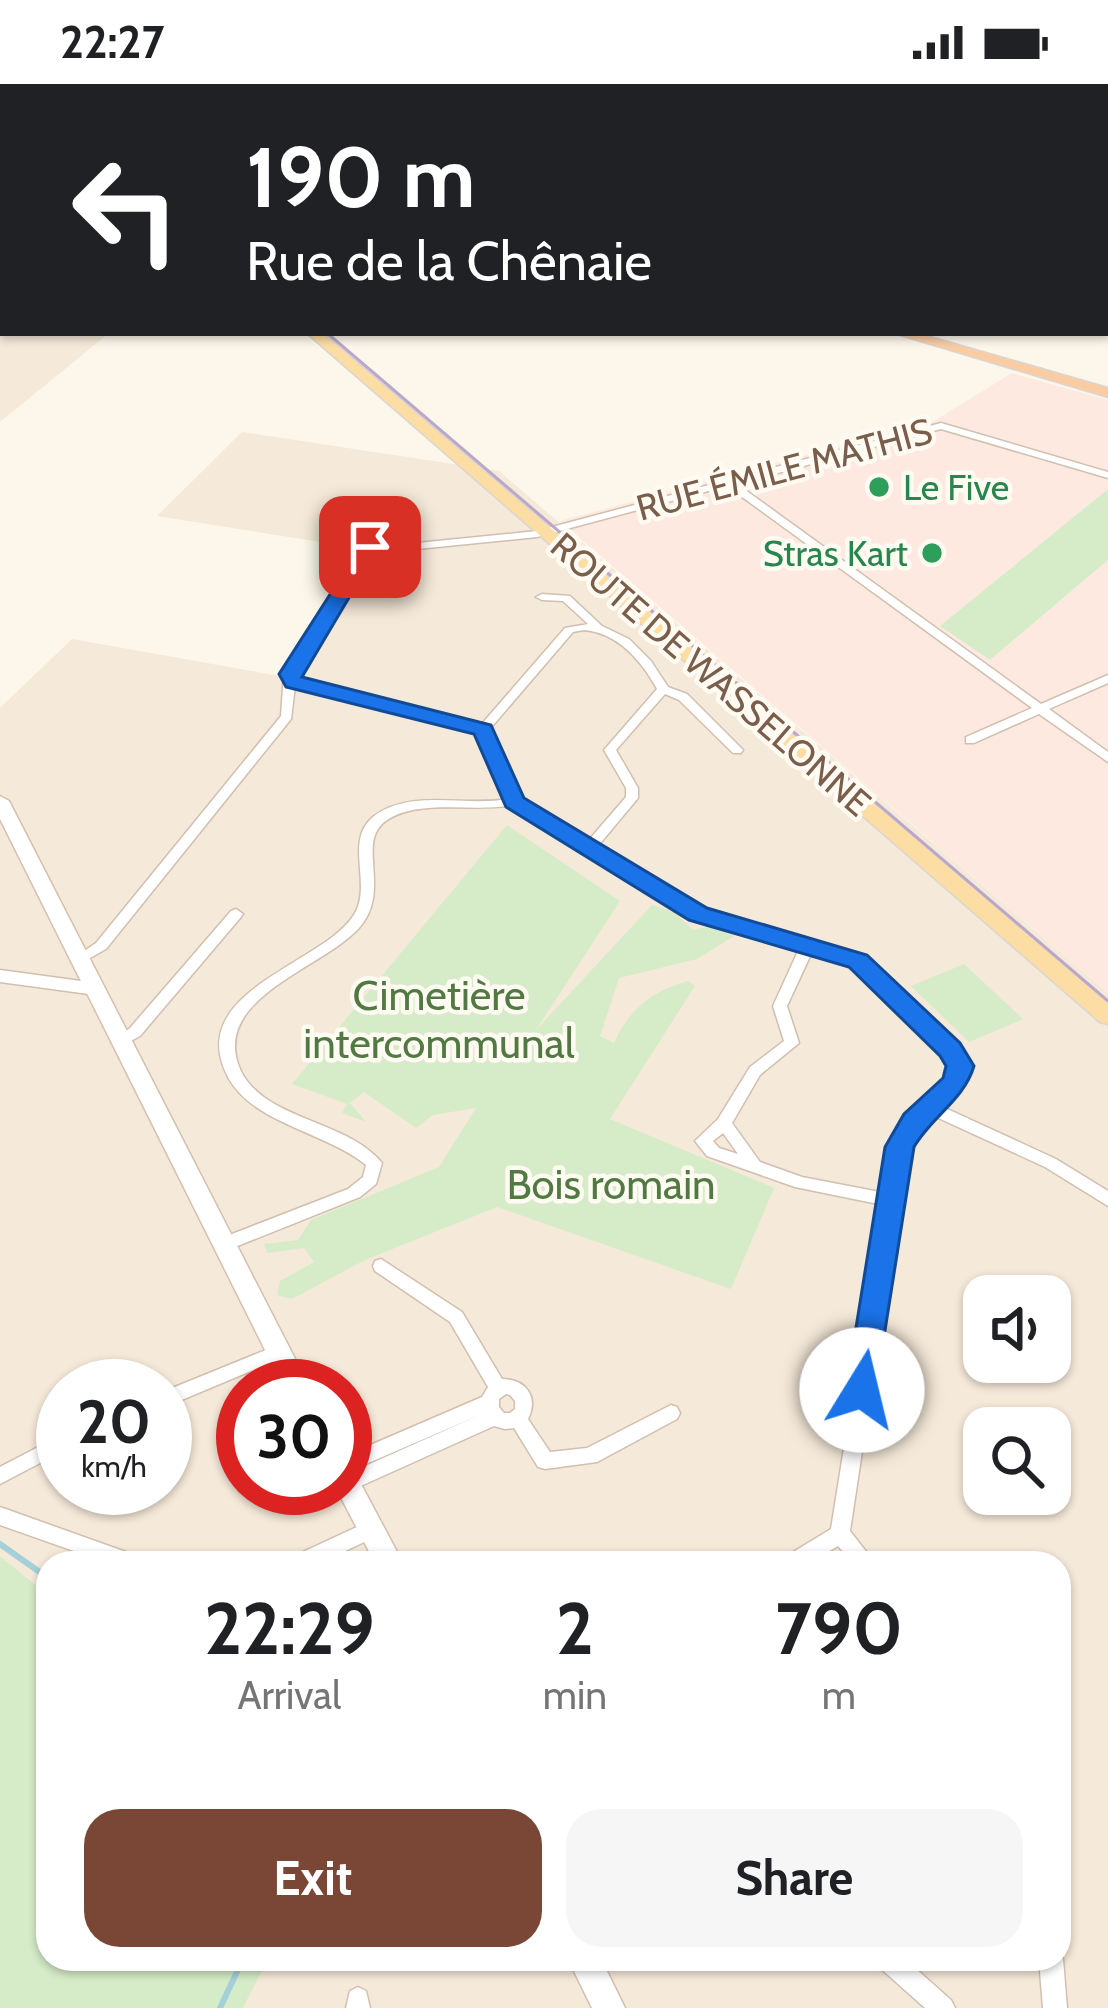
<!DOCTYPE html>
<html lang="en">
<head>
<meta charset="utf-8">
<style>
	body { margin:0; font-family:Cabin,sans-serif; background:#f6f6f6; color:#202124; height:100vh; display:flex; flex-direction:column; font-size:45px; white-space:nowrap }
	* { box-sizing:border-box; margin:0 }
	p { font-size:39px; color:#757577 }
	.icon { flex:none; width:66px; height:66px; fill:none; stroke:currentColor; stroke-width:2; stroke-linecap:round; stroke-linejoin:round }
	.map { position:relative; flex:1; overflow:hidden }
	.sheet { position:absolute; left:36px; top:1467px; width:1035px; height:420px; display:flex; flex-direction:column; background:#fff; border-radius:36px; box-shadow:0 3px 9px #0004 }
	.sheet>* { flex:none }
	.banner { position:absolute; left:0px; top:0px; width:1110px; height:252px; box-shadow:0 3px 9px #0004; background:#202124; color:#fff; overflow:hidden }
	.controls { position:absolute; left:963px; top:1191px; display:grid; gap:24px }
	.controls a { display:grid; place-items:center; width:108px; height:108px; border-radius:24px; background:#fff; box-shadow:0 3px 9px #0004; font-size:60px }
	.speed { position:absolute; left:36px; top:1275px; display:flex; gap:24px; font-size:60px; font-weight:700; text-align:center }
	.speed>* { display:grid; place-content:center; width:156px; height:156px; border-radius:50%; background:#fff; box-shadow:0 3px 9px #0004; line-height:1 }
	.speed small { font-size:30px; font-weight:400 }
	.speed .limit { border:18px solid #d22; background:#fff; color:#111 }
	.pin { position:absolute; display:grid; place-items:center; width:102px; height:102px; color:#fff; margin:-51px; border-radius:24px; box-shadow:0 6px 18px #0006 }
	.me { position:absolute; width:132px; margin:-66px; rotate:9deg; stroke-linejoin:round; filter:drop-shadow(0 0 9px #0008) }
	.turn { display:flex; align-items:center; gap:42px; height:252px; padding:0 48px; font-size:54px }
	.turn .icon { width:156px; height:156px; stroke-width:2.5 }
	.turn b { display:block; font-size:84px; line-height:102px }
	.eta { display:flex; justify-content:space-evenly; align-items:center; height:204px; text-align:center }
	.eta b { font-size:72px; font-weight:800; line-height:84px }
	.primary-button { display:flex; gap:24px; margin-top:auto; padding:24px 48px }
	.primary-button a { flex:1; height:138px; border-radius:36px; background:#7a4737; color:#fff; font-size:48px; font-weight:800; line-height:138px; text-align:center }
	.primary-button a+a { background:#f6f6f6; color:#202124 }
	.status { display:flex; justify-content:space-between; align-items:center; height:84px; padding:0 60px; background:#fff; direction:ltr }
	.status svg { height:33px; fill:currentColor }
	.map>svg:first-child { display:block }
	.residential { fill:#f5e9d9; fill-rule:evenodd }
	.commercial { fill:#fde9df }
	.green { fill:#d6ecc8 }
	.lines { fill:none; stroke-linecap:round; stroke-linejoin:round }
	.stream { stroke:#a4d0da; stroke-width:6 }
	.minor-casing { stroke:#d1bfaf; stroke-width:3 }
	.tertiary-casing { stroke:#d1bfaf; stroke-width:3 }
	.secondary-casing { stroke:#d4c0ad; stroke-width:3 }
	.primary-casing { stroke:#dcd5d0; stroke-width:3 }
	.trunk-casing { stroke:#dcd5d0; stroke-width:3 }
	.minor { fill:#fff; fill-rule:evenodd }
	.tertiary { fill:#fff; fill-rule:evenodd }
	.secondary { fill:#fff; fill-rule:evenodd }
	.primary { fill:#fcdda4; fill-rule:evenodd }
	.trunk { fill:#facca3; fill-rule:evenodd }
	.tram { stroke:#baa7c9; stroke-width:3 }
	.wall { fill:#d1b9a7 }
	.building { fill:#f3d7c2; stroke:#aa9688; stroke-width:3 }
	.route { fill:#1a73e8; stroke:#114b97; stroke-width:3 }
	.leisure-dot { fill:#2e9e5b; stroke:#fffaf2; stroke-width:4.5 }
	.labels { text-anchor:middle; stroke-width:9; stroke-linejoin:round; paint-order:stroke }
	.far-street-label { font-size:36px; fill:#7a5e4c; stroke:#fffaf2 }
	.far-leisure-label { font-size:36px; fill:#27864d; stroke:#fffaf2; text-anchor:start }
	.park-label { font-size:42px; fill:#507a41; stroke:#fffaf2 }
</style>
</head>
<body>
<div class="status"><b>22:27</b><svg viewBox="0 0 49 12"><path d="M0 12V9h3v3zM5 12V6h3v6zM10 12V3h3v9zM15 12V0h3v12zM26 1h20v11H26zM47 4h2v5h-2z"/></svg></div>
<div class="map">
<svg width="1108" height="1924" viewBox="0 0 1108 1924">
	<rect width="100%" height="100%" fill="#fdf7eb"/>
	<g class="residential">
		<path d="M0 215 3 249H109L0 338Z"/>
		<path d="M242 348 499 387 1108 909V1924H243L268 1875H1059V1479H48V1511L0 1472V624L72 555 285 593 364 465 157 432ZM984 1212H1050V1278H984ZM63 1302H165V1404H63ZM243 1302H345V1404H243ZM984 1344H1050V1410H984Z"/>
	</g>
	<path class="commercial" d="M1012 289 1108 316V405L941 542 990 576 1108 476V909L560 437 934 337Z"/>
	<g class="green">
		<path d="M1108 405V476L990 576 940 542Z"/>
		<path d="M507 741 620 817 536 946 652 821 674 828 693 846 709 842 734 852 697 875 619 894 600 952 614 959C629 925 652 907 688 897L695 902 610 1035 774 1104 731 1205 497 1123 365 1176 292 1215 277 1211 280 1197 314 1178 304 1164 267 1169 264 1160 298 1156 311 1136 439 1083 476 1024 433 1031 416 1044 364 1008 350 1019 366 1038 342 1029 347 1020 292 1000Z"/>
		<path d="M964 880 1023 935 969 958 911 902Z"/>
		<path d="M0 1472 48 1511V1875H268L243 1924H0Z"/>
	</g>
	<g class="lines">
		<g class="stream">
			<path d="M0 1460 48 1494"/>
			<path d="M220 1924 243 1875"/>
		</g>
		<defs>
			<g id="minor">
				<path d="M3 16V20L0 21V17Z"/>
				<path d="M0 212 3 213V219L0 218Z"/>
				<path d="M3 232V239L0 240V233Z"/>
				<path d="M941 339 1108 388V394L941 345 737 400 1041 620 1108 591V599L1049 625 1108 668V678L1039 630 974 659H966V653L1032 624 727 402 537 453 417 465 374 460 369 457 374 454 417 459 537 447Z"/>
				<path d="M366 461 375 463 296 590V595L480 642 565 544 588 540 563 517 542 516 536 513 542 510 570 512 602 542 629 555 651 577 668 603 687 610 743 666 741 669H733L679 616 665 610 616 666 638 704V714L598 762 703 827 863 874 955 962 968 982 955 1008 943 1023 1056 1075 1108 1107V1122L1045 1083 934 1032 908 1064 850 1447 875 1479H853L838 1462 809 1479H782L785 1473 831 1445 883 1121 795 1103 707 1072 695 1057 718 1035 750 983 784 957 773 922 799 865 693 833 513 721C475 729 420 714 387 736 354 758 393 806 359 844 322 885 210 914 240 985 262 1036 348 1036 382 1079L376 1100 360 1113 225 1167 219 1165 217 1160 219 1155 348 1105 363 1093 366 1081C326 1048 253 1040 228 993 182 906 328 879 355 829 372 799 344 757 373 733 410 704 465 723 508 715L478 648 295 602 291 635 106 865 81 879 74 874 96 859 281 632 284 590ZM584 546C618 549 641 576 657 605L604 666 626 704V713L588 757 520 715 489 646 573 548ZM812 868 853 880 945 970 952 982C947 996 938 1012 925 1019L892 1063 885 1109 802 1093 760 1078 732 1039 760 991 799 959 787 922ZM723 1049 738 1070 719 1064 713 1057Z"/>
				<path d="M236 825 243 830 241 833 140 952 127 959H117L115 955 130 944 231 827Z"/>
				<path d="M381 1175 462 1228 502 1295C526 1295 539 1313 528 1335L550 1368 587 1364 671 1321 677 1323 680 1329 677 1335 597 1378 545 1385 538 1383 514 1344 505 1345 494 1342 354 1405 347 1407 340 1405 345 1404V1391L482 1330 345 1389V1372L482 1313 488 1303 450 1238 375 1187 373 1182 375 1177ZM506 1310 510 1311 515 1317V1325L510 1329H504L499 1323V1315Z"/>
				<path d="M278 1261 284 1263 287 1268 284 1273 165 1323V1307Z"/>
				<path d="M63 1350V1367L0 1400V1383Z"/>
				<path d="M0 1423 140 1473 143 1479H108L0 1441Z"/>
				<path d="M372 1436 379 1439 382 1445 379 1451 320 1479H289L292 1473Z"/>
				<path d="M1059 1867 1063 1875 1067 1924H1043L1039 1875H1059Z"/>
				<path d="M875 1875H905L951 1916 955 1924H925L879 1883Z"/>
				<path d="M358 1903 366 1907 370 1924H346L350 1907Z"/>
			</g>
			<path id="tertiary" d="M0 886 96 899 105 905 96 911 0 898Z"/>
			<g id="secondary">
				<path d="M0 164H3L0 171Z"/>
				<path d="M0 712 9 717 309 1302H283L0 735Z"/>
				<path d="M345 1383 354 1387 403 1479H375L336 1404H345Z"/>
				<path d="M568 1875H601L625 1924H592Z"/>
			</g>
			<g id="primary">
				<path d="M22 0 53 3H18Z"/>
				<path d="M307 249H322L1108 919V940L1100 938Z"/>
			</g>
			<g id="trunk">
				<path d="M64 0H78L81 3H67Z"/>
				<path d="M894 249H916L1108 304V313Z"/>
			</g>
		</defs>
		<use href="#minor" class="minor-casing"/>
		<use href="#tertiary" class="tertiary-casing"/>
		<use href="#secondary" class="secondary-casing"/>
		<use href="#primary" class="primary-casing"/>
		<use href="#trunk" class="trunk-casing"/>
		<use href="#minor" class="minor"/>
		<use href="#tertiary" class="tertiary"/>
		<use href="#secondary" class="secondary"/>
		<use href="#primary" class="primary"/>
		<use href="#trunk" class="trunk"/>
		<path class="tram" d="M327 249 1108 917"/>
	</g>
	<path class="wall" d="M3 122V156L0 155V123Z"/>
	<path class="building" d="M3 122V139L0 138V123Z"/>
	<path class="route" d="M363 459 379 463 302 593 491 641 524 714 707 824 867 871 960 959 974 982C964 1016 931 1033 914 1063L874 1316H851L846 1306 885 1063 904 1030 943 994 946 982 940 972 849 883 689 836 506 723 474 650 286 603 279 590Z"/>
	<g class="leisure-dot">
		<circle cx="879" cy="403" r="12"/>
		<circle cx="932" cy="469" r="12"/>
	</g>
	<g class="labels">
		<g class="far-street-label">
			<text transform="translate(784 385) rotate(-15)" y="13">RUE ÉMILE MATHIS</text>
			<text transform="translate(711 590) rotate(41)" y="13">ROUTE DE WASSELONNE</text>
		</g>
		<g class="far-leisure-label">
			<text x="903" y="416">Le Five</text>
			<text x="908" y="482" text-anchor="end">Stras Kart</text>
		</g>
		<g class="park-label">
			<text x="439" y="926">Cimetière<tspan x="439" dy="48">intercommunal</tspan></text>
			<text x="611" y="1115">Bois romain</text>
		</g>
	</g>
</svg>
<div class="controls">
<a><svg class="icon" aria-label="sound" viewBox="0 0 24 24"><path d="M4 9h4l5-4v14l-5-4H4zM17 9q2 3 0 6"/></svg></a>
<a><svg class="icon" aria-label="search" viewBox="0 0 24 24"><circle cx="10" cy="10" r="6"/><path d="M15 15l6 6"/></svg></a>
</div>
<div class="speed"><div>20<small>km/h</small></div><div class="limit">30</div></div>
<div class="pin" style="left:370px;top:463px;background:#d93025"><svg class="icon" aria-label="arrive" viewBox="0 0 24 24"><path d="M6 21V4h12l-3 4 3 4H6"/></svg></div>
<svg class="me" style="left:862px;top:1306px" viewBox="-20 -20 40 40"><circle r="19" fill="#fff"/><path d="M0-13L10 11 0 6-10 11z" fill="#1a73e8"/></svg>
<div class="banner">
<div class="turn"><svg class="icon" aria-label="left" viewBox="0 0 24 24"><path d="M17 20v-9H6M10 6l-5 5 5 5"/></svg><div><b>190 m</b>Rue de la Chênaie</div></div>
</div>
<section class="sheet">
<div class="eta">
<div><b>22:29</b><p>Arrival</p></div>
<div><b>2</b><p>min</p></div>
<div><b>790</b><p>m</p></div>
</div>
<div class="primary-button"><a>Exit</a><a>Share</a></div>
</section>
</div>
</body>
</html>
